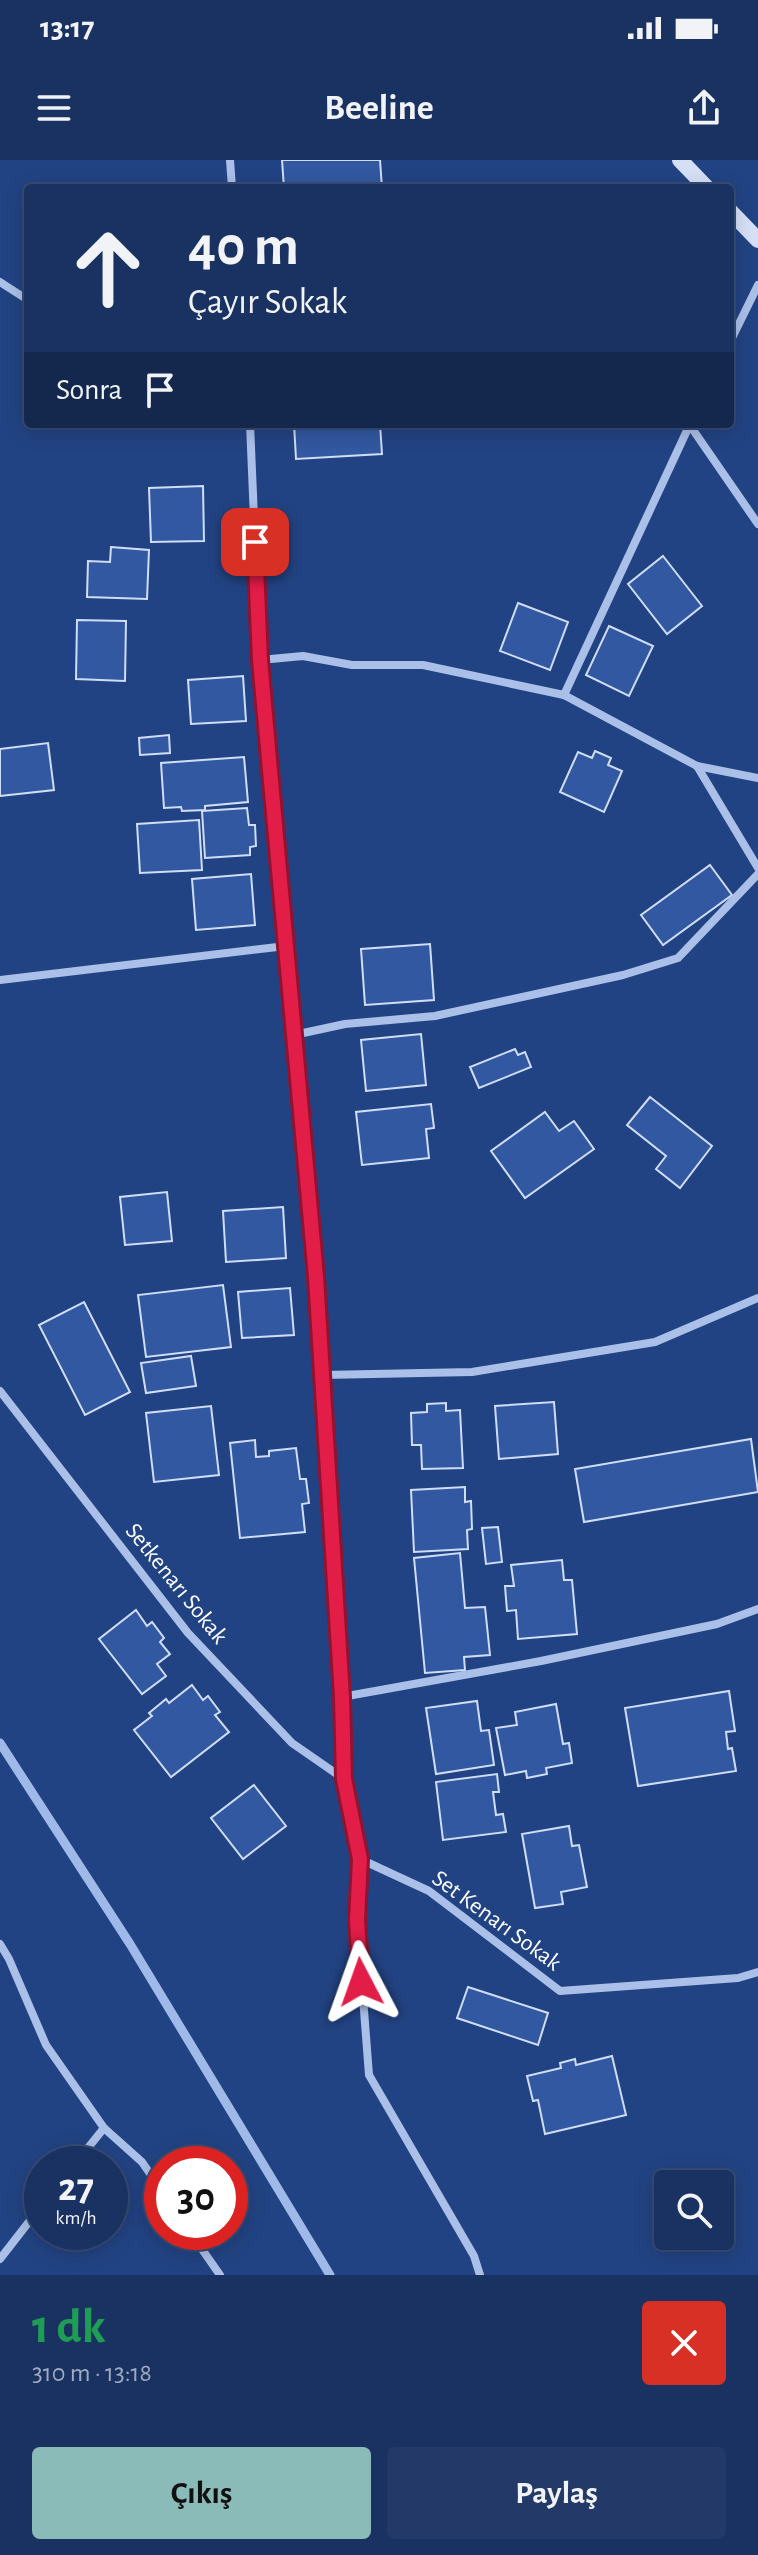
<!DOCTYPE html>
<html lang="tr">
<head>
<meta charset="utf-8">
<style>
	body { margin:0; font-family:"Alegreya Sans",sans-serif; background:#233a68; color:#f1f3f6; height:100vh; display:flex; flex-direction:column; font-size:30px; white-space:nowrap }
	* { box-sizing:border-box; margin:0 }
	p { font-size:26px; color:#9faabe }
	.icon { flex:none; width:44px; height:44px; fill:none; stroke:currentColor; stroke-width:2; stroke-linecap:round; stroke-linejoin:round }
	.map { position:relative; height:2115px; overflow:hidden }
	.details { display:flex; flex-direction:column; background:#1a3262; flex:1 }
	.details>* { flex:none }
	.banner { position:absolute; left:24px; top:24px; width:710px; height:244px; border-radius:8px; box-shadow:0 4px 20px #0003,0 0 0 2px #384d77; background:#1a3262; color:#f1f3f6; overflow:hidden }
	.controls { position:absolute; left:654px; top:2010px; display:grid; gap:16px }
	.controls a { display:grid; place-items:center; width:80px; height:80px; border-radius:8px; background:#1a3262; box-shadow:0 4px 20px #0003,0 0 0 2px #384d77; font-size:40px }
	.speed { position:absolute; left:24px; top:1986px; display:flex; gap:16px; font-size:40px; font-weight:700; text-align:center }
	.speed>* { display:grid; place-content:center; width:104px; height:104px; border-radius:50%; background:#1a3262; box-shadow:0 4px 20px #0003,0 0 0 2px #384d77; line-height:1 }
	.speed small { font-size:20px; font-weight:400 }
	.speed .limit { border:12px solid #d22; background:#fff; color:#111 }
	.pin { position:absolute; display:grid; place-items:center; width:68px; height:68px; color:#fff; margin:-34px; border-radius:16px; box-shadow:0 4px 12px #0006 }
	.me { position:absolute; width:88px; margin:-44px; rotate:356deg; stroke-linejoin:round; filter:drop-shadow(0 0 6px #0008) }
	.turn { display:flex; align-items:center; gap:28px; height:168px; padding:0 32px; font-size:36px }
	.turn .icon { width:104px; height:104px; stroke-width:2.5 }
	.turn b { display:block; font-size:56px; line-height:68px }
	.then { display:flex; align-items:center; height:76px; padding:0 32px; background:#0003; gap:16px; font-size:30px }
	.round { display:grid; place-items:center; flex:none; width:84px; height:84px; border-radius:8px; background:#233a68 }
	.headline { display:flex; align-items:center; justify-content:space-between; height:136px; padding:0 32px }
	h1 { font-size:48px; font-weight:700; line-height:60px; color:#1e9e55 }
	.primary-button { display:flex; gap:16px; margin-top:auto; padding:16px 32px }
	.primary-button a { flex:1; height:92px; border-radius:8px; background:#8bbbb9; color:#111; font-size:32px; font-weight:700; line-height:92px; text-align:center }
	.primary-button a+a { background:#233a68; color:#f1f3f6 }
	.status { display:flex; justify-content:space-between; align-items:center; height:56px; padding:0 40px; background:#1a3262; direction:ltr }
	.status svg { height:22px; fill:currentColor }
	header { display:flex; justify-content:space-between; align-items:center; height:104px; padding:0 32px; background:#1a3262; font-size:36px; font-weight:700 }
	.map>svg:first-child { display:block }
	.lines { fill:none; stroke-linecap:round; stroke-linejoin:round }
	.stream { stroke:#9fbae9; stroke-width:9 }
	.building { fill:#3258a1; stroke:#cfddf6; stroke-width:2 }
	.street { stroke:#abc0e8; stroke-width:8 }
	.secondary { stroke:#d5e0f7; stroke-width:16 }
	.route-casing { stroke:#92132f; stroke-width:20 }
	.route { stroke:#e11d48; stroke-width:14 }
	.labels { text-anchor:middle; stroke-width:8; stroke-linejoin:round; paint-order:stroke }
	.street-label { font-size:24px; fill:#fff; stroke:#224383 }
</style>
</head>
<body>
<div class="status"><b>13:17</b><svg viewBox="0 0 49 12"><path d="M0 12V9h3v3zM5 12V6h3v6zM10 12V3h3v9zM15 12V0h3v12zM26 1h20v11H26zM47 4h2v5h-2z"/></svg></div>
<header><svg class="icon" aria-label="menu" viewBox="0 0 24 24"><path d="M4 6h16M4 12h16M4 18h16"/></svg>Beeline<svg class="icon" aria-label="share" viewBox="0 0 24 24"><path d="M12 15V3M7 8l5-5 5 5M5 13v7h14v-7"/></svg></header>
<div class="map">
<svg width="758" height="2115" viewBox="0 0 758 2115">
	<rect width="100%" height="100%" fill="#224383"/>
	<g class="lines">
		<path class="stream" d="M0 1583 130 1784 330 2115"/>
	</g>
	<g class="building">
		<path d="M282 0H380L382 28H284Z"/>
		<path d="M294 264H380L382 294 296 299Z"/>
		<path d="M203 326 204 381 151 382 149 328Z"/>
		<path d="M111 387 149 390 147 439 87 437 88 401 110 402Z"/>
		<path d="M663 396 702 446 667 474 628 424Z"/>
		<path d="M518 443 568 462 550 510 500 491Z"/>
		<path d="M77 460 126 461 125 521 76 519Z"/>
		<path d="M609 466 653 486 629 536 586 515Z"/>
		<path d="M243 516 246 561 191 564 188 520Z"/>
		<path d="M169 575 170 593 140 595 139 578Z"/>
		<path d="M48 583 54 630 0 636V589Z"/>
		<path d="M595 591 611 598 608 605 622 611 604 652 560 632 578 592 592 598Z"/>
		<path d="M244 597 248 642 205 646V650L182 651 181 647 164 648 161 603Z"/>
		<path d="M247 648 249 665H255L256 686 250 687V695L205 698 202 651Z"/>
		<path d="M199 660 202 710 140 713 137 664Z"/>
		<path d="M710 705 732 735 663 785 641 755Z"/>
		<path d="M251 714 255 765 196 770 192 719Z"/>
		<path d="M430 784 434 840 365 845 361 789Z"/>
		<path d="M421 874 426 925 366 931 361 880Z"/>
		<path d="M515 889 518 895 525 892 531 907 479 928 470 907Z"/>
		<path d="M650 937 712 986 680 1028 656 1009 666 996 627 965Z"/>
		<path d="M431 944 434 968 426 969 429 998 362 1005 356 952Z"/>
		<path d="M545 952 559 971 574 961 594 989 525 1038 491 991Z"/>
		<path d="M167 1032 172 1081 125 1085 120 1037Z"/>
		<path d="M283 1047 286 1098 226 1102 223 1051Z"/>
		<path d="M223 1125 231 1187 146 1197 138 1135Z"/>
		<path d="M290 1128 294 1175 242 1178 238 1132Z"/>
		<path d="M84 1142 130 1232 85 1255 39 1165Z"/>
		<path d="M191 1196 196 1226 146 1233 141 1203Z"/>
		<path d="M554 1242 558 1294 499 1299 495 1246Z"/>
		<path d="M446 1243V1251L460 1250 463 1308 422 1309 421 1285H412L411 1253 427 1252V1244Z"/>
		<path d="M211 1246 219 1315 154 1322 146 1253Z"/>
		<path d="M751 1279 758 1332 584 1362 575 1309Z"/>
		<path d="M255 1280 256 1297 269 1296V1291L296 1288 300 1319H306L309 1343 302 1344 305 1372 240 1378 230 1283Z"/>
		<path d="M465 1327V1342L471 1341 472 1369 467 1370 468 1389 414 1392 411 1330Z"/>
		<path d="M498 1367 502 1402 486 1404 482 1368Z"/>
		<path d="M460 1393 465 1448 485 1447 490 1495 464 1497 465 1510 425 1513 414 1398Z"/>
		<path d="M562 1400 564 1420H572L577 1474 518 1479 516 1450 507 1451 505 1426H514L511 1405Z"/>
		<path d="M136 1450 147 1466 152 1462 164 1478 160 1482 170 1494 157 1504 166 1516 142 1534 99 1479Z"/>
		<path d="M192 1525 203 1540 208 1536 220 1552 215 1555 229 1572 171 1617 134 1570 152 1556 149 1553 166 1539 169 1543Z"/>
		<path d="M729 1531 735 1571 726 1572 728 1589 732 1588 736 1611 638 1626 625 1548Z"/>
		<path d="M477 1541 481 1571 489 1570 494 1605 436 1614 426 1548Z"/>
		<path d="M556 1544 563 1584 569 1583 572 1603 546 1608 547 1614 527 1618 526 1611 505 1615 496 1568 517 1565 515 1552Z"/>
		<path d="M497 1614 499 1632H493L496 1655 503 1654 506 1672 443 1680 436 1622Z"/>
		<path d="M254 1625 286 1666 243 1699 211 1658Z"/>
		<path d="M569 1666 572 1686 579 1685 587 1727 561 1732 563 1744 535 1748 522 1674Z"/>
		<path d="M468 1827 548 1853 538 1885 457 1858Z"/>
		<path d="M612 1896 626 1955 545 1974 538 1940 533 1941 527 1916 561 1908 560 1903 575 1899 576 1905Z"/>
	</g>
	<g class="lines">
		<g class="street">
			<path d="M230 0 232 28"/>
			<path d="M0 122 28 140"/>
			<path d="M730 182 758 125"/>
			<path d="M250 264 260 500 316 1117 342 1537 344 1619 360 1699 357 1760 369 1915 474 2096 480 2115"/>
			<path d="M689 264 758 364"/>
			<path d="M260 500 303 496 352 505H423L564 535 697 606 758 708"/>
			<path d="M564 535 690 264"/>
			<path d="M697 606 758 618"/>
			<path d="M0 820 286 786"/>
			<path d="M294 875 345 864 435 856 623 815 678 798 758 714"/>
			<path d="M323 1215 472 1212 655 1182 758 1138"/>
			<path d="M0 1231 188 1473 292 1583 344 1619"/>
			<path d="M342 1537 541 1501 717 1464 758 1449"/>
			<path d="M360 1699 429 1731 560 1831 738 1818 758 1812"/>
			<path d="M0 1784 9 1799 46 1885 104 1968 142 2002 162 2031"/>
			<path d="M75 2004 104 1968"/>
			<path d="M190 2072 220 2115"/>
			<path d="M0 2099 42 2045"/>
		</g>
		<g class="secondary">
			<path d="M680 0 707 28"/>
			<path d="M730 51 758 80"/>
		</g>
	</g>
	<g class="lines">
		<defs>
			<path id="route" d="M255 382 260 500 316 1117 342 1537 344 1619 360 1699 357 1760 361 1822"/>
		</defs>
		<use href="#route" class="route-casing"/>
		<use href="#route" class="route"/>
	</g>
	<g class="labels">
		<g class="street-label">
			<text transform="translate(177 1423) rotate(51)" y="8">Setkenarı Sokak</text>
			<text transform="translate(497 1760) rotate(36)" y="8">Set Kenarı Sokak</text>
		</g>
	</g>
</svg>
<div class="controls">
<a><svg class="icon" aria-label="search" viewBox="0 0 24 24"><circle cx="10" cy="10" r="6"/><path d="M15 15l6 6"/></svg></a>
</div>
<div class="speed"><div>27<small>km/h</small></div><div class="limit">30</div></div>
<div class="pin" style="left:255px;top:382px;background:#d93025"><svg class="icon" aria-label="arrive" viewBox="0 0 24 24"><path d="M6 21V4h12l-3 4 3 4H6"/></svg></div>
<svg class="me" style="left:361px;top:1822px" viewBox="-20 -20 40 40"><path d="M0-17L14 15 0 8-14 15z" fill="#e11d48" stroke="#fff" stroke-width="4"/></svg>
<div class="banner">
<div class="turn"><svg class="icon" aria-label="ahead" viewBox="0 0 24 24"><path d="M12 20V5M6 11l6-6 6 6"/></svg><div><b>40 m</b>Çayır Sokak</div></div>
<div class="then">Sonra<svg class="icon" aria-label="arrive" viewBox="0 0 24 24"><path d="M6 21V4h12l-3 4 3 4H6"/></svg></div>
</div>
</div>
<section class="details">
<div class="headline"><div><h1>1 dk</h1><p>310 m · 13:18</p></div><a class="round" style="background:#d93025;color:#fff"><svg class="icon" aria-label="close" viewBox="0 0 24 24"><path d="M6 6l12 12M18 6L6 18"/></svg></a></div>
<div class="primary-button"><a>Çıkış</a><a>Paylaş</a></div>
</section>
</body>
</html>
